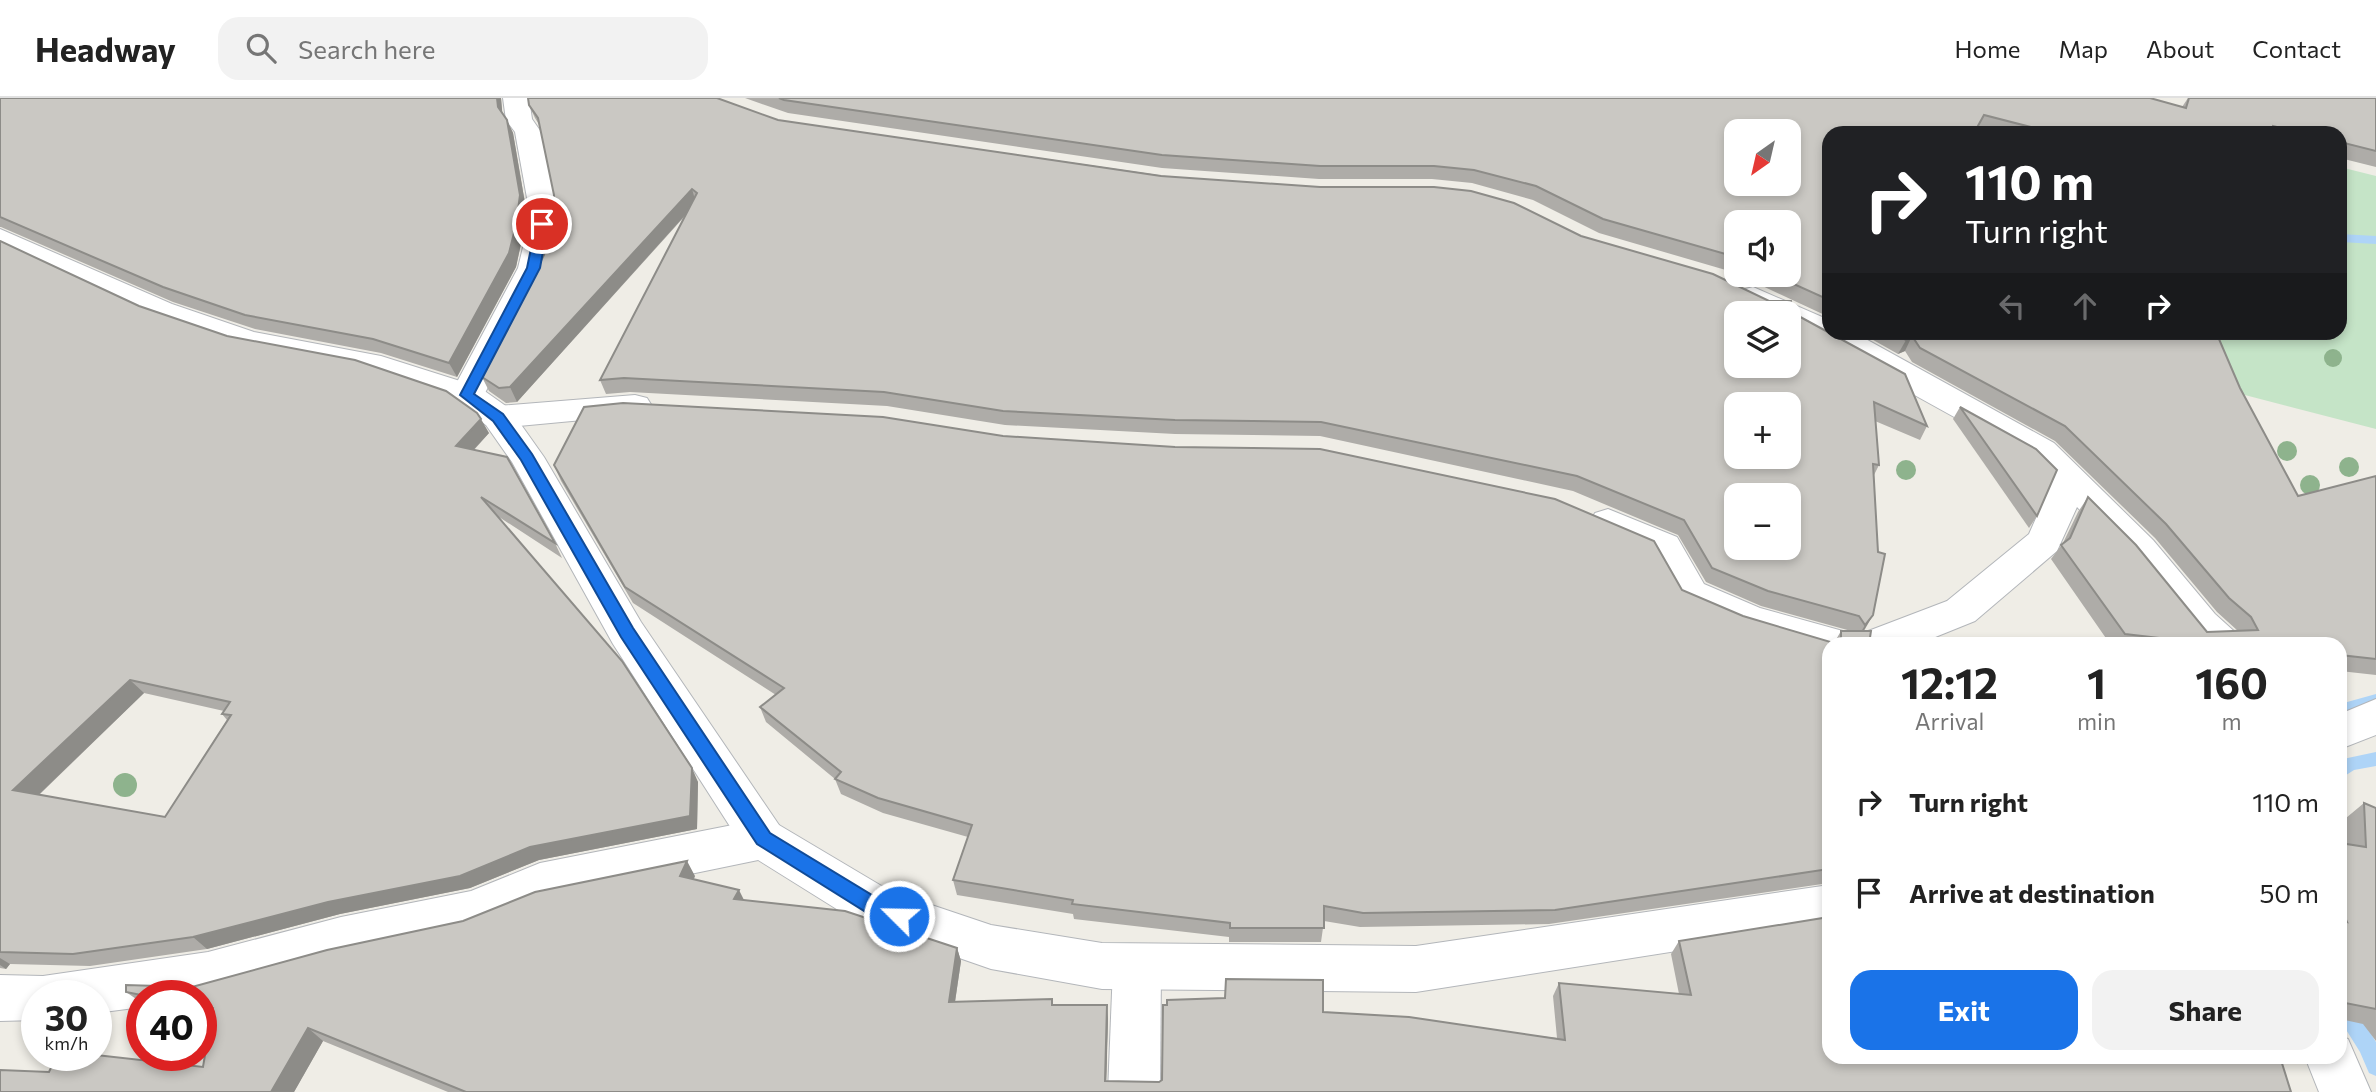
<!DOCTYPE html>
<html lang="en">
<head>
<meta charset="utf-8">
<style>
	body { margin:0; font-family:Commissioner,sans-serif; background:#f2f2f2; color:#222; height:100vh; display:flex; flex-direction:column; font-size:26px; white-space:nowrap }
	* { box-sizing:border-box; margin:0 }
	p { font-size:23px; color:#767676 }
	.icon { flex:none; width:38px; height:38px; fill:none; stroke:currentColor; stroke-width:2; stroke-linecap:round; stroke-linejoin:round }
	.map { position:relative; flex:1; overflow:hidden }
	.sheet { position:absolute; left:1822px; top:539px; width:525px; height:427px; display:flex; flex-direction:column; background:#fff; border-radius:21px; box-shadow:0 4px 10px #0003 }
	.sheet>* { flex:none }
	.hud { position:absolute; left:1822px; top:28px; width:525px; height:214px; border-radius:21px; box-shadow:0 4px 10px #0003; background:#202124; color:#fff; overflow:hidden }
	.needle { width:46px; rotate:214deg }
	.controls { position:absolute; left:1724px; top:21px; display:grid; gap:14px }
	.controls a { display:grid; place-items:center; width:77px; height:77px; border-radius:14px; background:#fff; box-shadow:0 4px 10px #0003; font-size:35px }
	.speed { position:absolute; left:21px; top:882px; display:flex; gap:14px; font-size:35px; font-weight:700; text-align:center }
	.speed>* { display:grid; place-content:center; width:91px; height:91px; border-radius:50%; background:#fff; box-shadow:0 4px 10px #0003; line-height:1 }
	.speed small { font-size:18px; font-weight:400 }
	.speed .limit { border:10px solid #d22; background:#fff; color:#111 }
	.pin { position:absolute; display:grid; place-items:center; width:60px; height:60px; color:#fff; margin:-30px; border:4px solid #fff; border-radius:50%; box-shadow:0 2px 7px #0007 }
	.me { position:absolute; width:77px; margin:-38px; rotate:293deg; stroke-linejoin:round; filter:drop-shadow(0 0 5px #0008) }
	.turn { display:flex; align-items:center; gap:24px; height:147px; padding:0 28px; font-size:32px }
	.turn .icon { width:91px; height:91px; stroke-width:2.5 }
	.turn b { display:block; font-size:49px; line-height:60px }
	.lanes { display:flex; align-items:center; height:66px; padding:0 28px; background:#0003; justify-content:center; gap:35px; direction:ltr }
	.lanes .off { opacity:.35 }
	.eta { display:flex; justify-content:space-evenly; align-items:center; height:119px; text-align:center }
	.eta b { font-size:42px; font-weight:700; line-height:49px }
	.action { display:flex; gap:14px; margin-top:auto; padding:14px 28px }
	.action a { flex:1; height:80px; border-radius:21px; background:#1a73e8; color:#fff; font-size:28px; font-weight:700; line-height:80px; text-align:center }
	.action a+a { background:#f2f2f2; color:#222 }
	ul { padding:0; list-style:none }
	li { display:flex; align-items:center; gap:21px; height:91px; padding:0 28px }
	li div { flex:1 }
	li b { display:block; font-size:26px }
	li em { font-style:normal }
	header { display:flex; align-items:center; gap:42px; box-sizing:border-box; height:98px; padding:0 35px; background:#fff; border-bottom:2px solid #e0e0e0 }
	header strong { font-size:33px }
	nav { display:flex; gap:38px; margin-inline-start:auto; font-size:24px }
	.search { width:490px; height:63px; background:#f2f2f2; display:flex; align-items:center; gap:18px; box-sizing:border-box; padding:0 24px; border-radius:21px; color:#767676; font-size:26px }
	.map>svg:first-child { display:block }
	.green { fill:#c5e4c7 }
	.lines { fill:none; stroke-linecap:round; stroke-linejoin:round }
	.stream { fill:#aed4f7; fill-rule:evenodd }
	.minor-casing { stroke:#b3b6ba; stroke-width:2 }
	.tertiary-casing { stroke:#b3b6ba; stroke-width:2 }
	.minor { fill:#fff; fill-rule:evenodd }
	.tertiary { fill:#fff; fill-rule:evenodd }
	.tree { fill:#8eb38d }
	.wall { fill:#aeaca8; fill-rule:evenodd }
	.shaded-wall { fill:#8d8c88 }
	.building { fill:#cac8c3; stroke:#8d8c88; stroke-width:2; fill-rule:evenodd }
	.route { fill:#1a73e8; stroke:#114b97; stroke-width:2 }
</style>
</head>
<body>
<header>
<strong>Headway</strong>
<div class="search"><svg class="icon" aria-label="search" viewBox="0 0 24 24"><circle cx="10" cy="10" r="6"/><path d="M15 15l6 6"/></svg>Search here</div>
<nav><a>Home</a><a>Map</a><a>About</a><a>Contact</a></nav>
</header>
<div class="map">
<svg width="2376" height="994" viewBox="0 0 2376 994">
	<rect width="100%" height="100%" fill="#efede6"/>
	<path class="green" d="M2340 69 2376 78V331L2218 290 2191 235 2340 234Z"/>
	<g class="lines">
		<g class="stream">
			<path d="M2340 136 2376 138V146L2340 144Z"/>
			<path d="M2376 596V610L2340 620V606Z"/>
			<path d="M2376 654V668L2354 672 2340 681V664L2343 661Z"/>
			<path d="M2340 894 2347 897 2376 944V978L2369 975 2360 954 2340 922Z"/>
		</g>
		<defs>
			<g id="minor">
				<path d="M503 0H529L532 21 541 34 557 111 555 141 548 170 484 297 479 305 467 308 455 305 450 297 518 170 525 141 529 111 515 34 506 22Z"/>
				<path d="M1753 189 1829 222V234H1853L2054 345 2153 442 2215 516 2236 535 2242 546H2196L2127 460 2077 409 2057 453 1975 523 1918 546H1857L1863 535 1947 503 2029 436 2052 384 2030 361 1788 227V215C1770 215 1749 215 1738 198L1742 192Z"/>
				<path d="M635 297 647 300 652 308 647 316 498 330 486 327 481 319 486 311 498 308Z"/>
				<path d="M1608 411 1677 439 1704 486 1760 510 1850 535 1856 546H1829V559L1736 532 1676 506 1650 457 1595 433 1590 424 1595 415Z"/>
				<path d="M2376 601V637L2340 651V616Z"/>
				<path d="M763 721 779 727 785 741 779 755 763 761 545 806 474 835 341 863 208 900 142 898V909L96 915V898H37V922L0 923V877L43 878 208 854 341 819 471 793 540 765Z"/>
				<path d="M1137 847 1154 854 1161 870 1160 994H1108L1113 870 1120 854Z"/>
			</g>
			<g id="tertiary">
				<path d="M0 131 172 206 254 234 381 258 479 289 510 311 544 359 641 524 779 727 890 793 991 827 1102 845 1416 848 1829 787V829L1416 894 1102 891 991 871 876 831 859 825 747 755 613 546 512 364 486 327 455 305 364 274 237 250 150 220 0 151Z"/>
				<path d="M2340 938 2348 941 2371 994H2319L2305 959H2340Z"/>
			</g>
		</defs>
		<use href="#minor" class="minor-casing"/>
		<use href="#tertiary" class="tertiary-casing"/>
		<use href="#minor" class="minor"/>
		<use href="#tertiary" class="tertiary"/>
	</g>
	<g class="tree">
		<circle cx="2333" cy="260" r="9"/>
		<circle cx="2287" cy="353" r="10"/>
		<circle cx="2349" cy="369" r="10"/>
		<circle cx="1906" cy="372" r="10"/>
		<circle cx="2310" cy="387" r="10"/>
		<circle cx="125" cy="687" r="12"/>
	</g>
	<g class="wall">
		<path d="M0 0H501L502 15 507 22 513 35 526 111 522 141 516 169 457 279 381 255 255 231 173 204 1 129H0Z"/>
		<path d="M745 0H2150L2182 9 2188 0H2376V69L2340 60V35H1996L1977 30 1829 35V219L1739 177H1788L1736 124V175L1599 135 1533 102 1472 85 1432 81H1319L1162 70 788 15Z"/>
		<path d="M529 7 778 22 1581 138 1793 215 1927 328 1920 342 1875 323 1879 367 1874 377 1878 454 1864 533 1869 546H1829V785L1549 826 1360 829 1324 823 1321 844H1229V839L1074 821 1073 816 957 797 953 782 968 739 883 715 841 696 835 681 766 624 760 609 776 597 633 505 561 383 554 367 1682 492 1743 518 1834 545 1841 533H1851L1761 508 1706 484 1678 437 1573 393 1320 338 1175 336 1005 327 887 308 630 294 606 296 600 282 685 118 517 304 506 305 489 293 482 279 544 157 552 127 554 97 540 28 535 20Z"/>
		<path d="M0 143 139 208 489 335 474 352 555 445 562 460 499 419 698 684 697 731 539 762 470 790 340 816 207 851 90 868 10 866 6 871 0 870ZM144 595 224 613 222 616 227 622 165 719 39 697Z"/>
		<path d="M1859 234H2216L2240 290 2298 398 2376 378V577L2340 573V546H2110L2051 461 2063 445 2078 414 2088 399 2207 534 2238 533 2217 514 2155 440 2055 343 1912 264 1905 253 1898 256Z"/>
		<path d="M1960 309 2037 418 2029 430 1953 321Z"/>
		<path d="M2364 705 2376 710V943L2363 926 2340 921V745L2347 746 2346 720Z"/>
		<path d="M695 778 694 781 744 802 957 850 961 863 955 904 1052 901 1053 907 1108 920 1106 983 1159 984 1323 914 1557 940 1553 898 1559 885 1679 896 1671 856 1679 843 2291 994H448L323 943 294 994H0L49 974 203 969 211 920 201 918V898H142V905L126 894 192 889Z"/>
	</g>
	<g class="shaded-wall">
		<path d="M497 0H501L503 22 498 9Z"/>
		<path d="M507 22 513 35 526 111 522 141 516 169 457 279 449 265Z"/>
		<path d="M692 91 696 105 517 304 510 289Z"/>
		<path d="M1912 238 1905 253 1898 256 1906 242Z"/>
		<path d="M481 321 489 335 464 362 456 348Z"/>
		<path d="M1873 517 1865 531 1857 541 1865 527Z"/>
		<path d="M130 582 144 595 29 706 13 692Z"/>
		<path d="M692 670 698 684 697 731 539 762 470 790 340 816 207 851 193 839Z"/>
		<path d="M687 763 695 778 688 792 680 778Z"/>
		<path d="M739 792 746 806 734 801Z"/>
		<path d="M957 850 961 863 953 917 949 904Z"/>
		<path d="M0 860 10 866 6 871 0 867Z"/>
		<path d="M1107 907 1108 920 1106 994 1105 983Z"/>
		<path d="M308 930 323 943 294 994H271Z"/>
	</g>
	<g class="building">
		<path d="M0 0H497L498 9 507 22 520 97 516 127 509 155 449 265 373 241 245 217 163 189 0 119Z"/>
		<path d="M528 0H717L778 22 1161 78 1320 89H1434L1471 93 1514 105 1581 138 1713 176 1769 203H1791L1793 215 1905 276 1927 328 1874 304 1879 367 1873 366 1878 454 1885 456 1873 517 1865 527 1859 518 1768 493 1712 470 1684 422 1577 378 1321 324 1175 322 1003 313 884 294 624 280 600 282 697 95 692 91 510 289 499 290 482 279 544 157 552 127 554 97 538 20 529 7ZM1736 215H1788V268H1736ZM1736 306H1788V359H1736ZM1736 397H1788V450H1736Z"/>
		<path d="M779 0H2150L2186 10 2189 0H2376V53L2340 44V35H2301L2273 28 2272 35H2054L1984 17 1974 35H1829V202L1774 177H1788V124H1736V159L1603 121 1536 88 1474 72 1434 68H1320L1162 57 784 2ZM1736 33H1788V86H1736Z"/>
		<path d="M0 143 139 208 227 238 355 262 446 293 477 315 481 321 456 348 507 359 555 445 481 399 622 563 692 670 690 718 530 749 460 778 328 804 193 839 73 856 0 854ZM130 582 230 604 222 616 231 617 165 719 13 692Z"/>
		<path d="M1892 234H2216L2240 290 2298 398 2376 378V561L2340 557V546H2211L2125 536 2061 447 2070 440 2088 399 2136 447 2207 534 2258 532 2251 519 2229 500 2166 426 2065 328 1920 250 1912 238 1906 242Z"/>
		<path d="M623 305 883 319 1003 338 1175 349 1320 351 1555 401 1654 443 1682 492 1743 518 1837 546 1841 543V533H1871L1869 546H1829V771L1555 812 1363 815 1324 808V830H1230V825L1072 806 1073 802 953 782 972 727 878 700 835 681 841 674 760 609 784 590 625 489 554 367 584 309Z"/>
		<path d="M1960 309 2036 351 2057 372 2037 418Z"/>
		<path d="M2364 705 2376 710V911L2340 904V822L2347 824 2340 808V745L2366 749Z"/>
		<path d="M687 763 680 778 739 792 734 801 845 813 957 850 949 904 1052 901V907H1107L1105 983 1159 984 1162 982 1163 907H1167V902L1225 900 1226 881 1323 882V914L1409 919 1565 942 1559 885 1691 897 1679 843 1829 819V959H2280L2291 994H466L308 930 271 994H0V972L49 974 57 957H96L203 969 213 910 201 908V898H146L126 894V887L192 889 327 852 463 823 535 794Z"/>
	</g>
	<path class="route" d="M542 122 548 126 540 170 474 296 503 316 532 356 633 530 770 735 882 803 906 812 909 818 906 824 899 827 869 816 757 746 621 539 521 362 493 323 460 297 527 170 536 126Z"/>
</svg>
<div class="controls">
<a><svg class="needle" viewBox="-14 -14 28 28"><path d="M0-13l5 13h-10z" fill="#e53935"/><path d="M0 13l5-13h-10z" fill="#767676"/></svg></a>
<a><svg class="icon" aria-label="sound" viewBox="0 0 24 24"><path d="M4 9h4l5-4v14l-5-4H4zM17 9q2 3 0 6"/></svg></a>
<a><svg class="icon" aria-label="layers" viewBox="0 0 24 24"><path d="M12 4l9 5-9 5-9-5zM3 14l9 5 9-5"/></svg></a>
<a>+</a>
<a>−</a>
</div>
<div class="speed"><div>30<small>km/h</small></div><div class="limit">40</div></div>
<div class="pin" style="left:542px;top:126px;background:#d93025"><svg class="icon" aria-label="arrive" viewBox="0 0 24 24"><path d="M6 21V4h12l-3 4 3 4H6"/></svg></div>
<svg class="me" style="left:899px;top:818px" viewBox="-20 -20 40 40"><circle r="17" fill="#1a73e8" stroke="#fff" stroke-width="3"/><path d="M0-11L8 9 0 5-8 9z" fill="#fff"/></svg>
<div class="hud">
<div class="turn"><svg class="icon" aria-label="right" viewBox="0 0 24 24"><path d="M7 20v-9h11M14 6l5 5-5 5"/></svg><div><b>110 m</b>Turn right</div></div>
<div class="lanes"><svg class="icon off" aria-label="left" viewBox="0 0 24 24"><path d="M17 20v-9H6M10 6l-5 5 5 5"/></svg><svg class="icon off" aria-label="ahead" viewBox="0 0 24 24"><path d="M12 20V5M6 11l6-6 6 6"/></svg><svg class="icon" aria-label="right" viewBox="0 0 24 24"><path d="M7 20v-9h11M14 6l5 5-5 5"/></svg></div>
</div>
<section class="sheet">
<div class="eta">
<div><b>12:12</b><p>Arrival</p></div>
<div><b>1</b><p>min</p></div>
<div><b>160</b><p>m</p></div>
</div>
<ul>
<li><svg class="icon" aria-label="right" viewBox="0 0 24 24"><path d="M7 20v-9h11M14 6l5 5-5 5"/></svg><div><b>Turn right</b></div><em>110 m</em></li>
<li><svg class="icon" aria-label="arrive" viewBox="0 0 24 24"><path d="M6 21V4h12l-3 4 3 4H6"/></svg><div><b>Arrive at destination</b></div><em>50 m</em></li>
</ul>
<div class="action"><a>Exit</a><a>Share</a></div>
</section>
</div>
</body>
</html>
